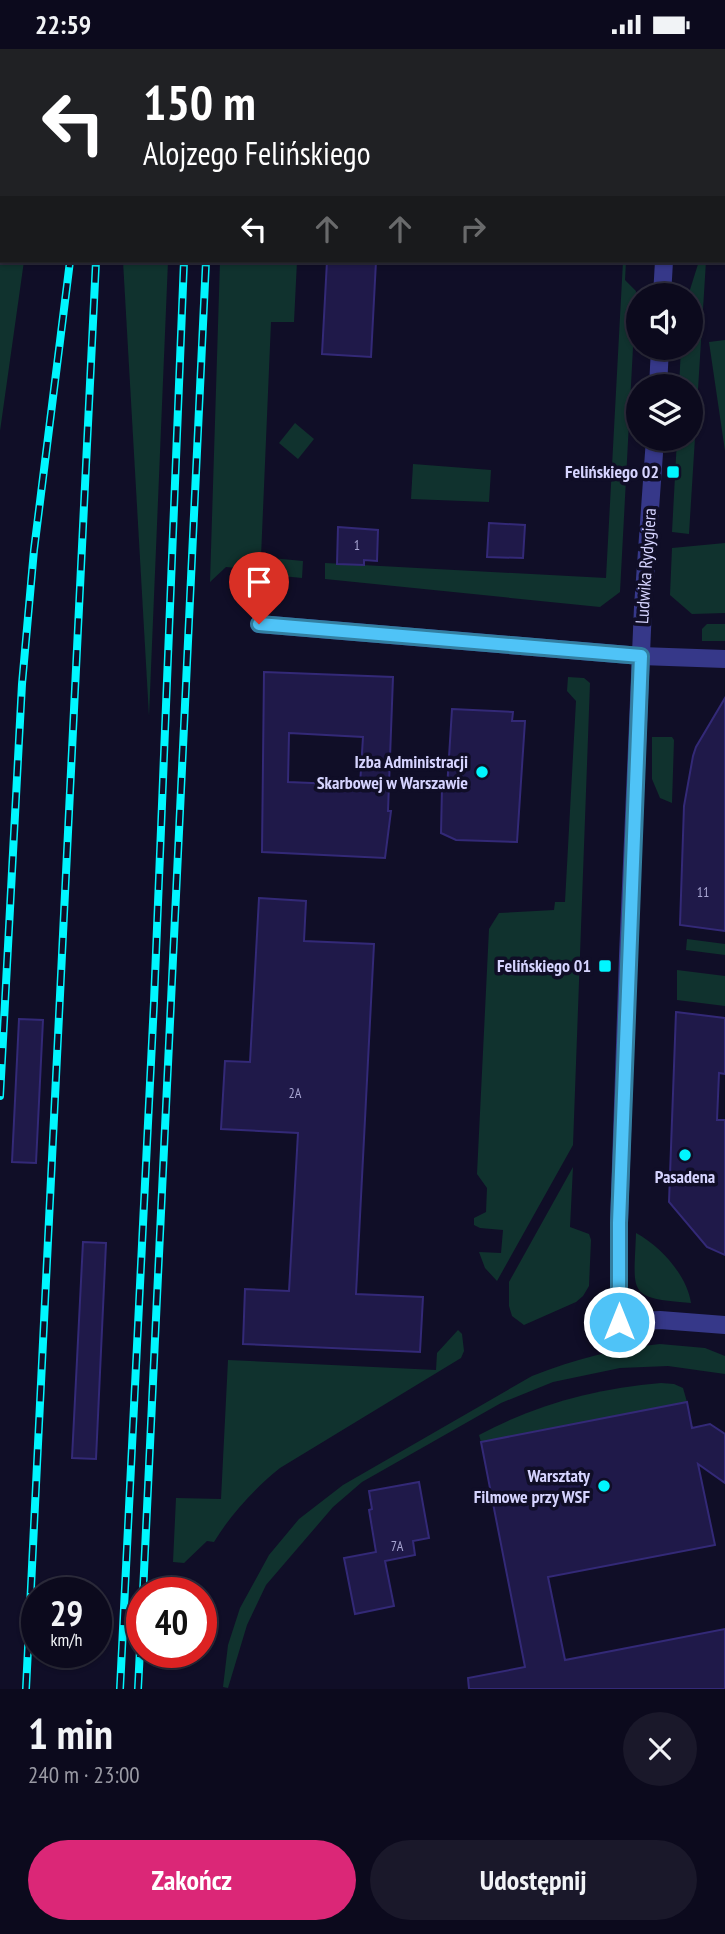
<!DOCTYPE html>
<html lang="pl">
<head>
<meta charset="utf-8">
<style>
	body { margin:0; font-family:"PT Sans Narrow",sans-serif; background:#1a182a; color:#f1f3f6; height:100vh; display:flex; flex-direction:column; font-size:26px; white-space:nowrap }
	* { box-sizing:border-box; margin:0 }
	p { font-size:23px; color:#9a9aa4 }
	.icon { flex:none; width:38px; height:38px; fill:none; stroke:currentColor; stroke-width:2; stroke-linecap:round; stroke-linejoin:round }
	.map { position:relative; height:1640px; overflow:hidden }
	.sheet { display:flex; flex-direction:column; background:#0c0a1d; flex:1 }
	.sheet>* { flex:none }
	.top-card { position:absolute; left:0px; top:0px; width:726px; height:214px; box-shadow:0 2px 5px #0004,0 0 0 2px #2c2b3b; background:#202124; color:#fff; overflow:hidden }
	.controls { position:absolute; left:626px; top:234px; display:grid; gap:14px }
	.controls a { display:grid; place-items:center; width:77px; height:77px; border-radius:50%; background:#0c0a1d; box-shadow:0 2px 5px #0004,0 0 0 2px #2c2b3b; font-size:35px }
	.speed { position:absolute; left:21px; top:1528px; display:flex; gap:14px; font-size:35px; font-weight:700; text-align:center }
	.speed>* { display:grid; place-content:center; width:91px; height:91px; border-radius:50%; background:#0c0a1d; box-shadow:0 2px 5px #0004,0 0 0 2px #2c2b3b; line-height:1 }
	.speed small { font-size:18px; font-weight:400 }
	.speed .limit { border:10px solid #d22; background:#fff; color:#111 }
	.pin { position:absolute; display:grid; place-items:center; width:60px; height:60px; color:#fff; margin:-72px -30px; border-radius:50% 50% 50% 0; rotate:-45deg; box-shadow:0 0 7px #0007 }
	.pin .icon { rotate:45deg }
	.me { position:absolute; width:77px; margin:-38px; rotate:0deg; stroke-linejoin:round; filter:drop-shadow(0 0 5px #0008) }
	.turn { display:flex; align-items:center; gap:24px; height:147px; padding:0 28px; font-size:32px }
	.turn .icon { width:91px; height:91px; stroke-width:2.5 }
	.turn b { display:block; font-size:49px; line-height:60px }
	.lanes { display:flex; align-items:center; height:66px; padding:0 28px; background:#0003; justify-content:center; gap:35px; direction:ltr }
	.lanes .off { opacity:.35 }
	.round { display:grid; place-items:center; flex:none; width:74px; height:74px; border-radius:37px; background:#1a182a }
	.head { display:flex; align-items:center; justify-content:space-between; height:119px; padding:0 28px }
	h1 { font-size:42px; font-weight:700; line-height:52px }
	.cta { display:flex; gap:14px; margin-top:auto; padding:14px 28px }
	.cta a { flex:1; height:80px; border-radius:42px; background:#db2777; color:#fff; font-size:28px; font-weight:700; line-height:80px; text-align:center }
	.cta a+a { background:#1a182a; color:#f1f3f6 }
	.status { display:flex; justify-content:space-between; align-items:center; height:49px; padding:0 35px; background:#0c0a1d; direction:ltr }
	.status svg { height:19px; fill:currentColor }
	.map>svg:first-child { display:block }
	.green { fill:#10322e }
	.building { fill:#1f1949; stroke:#332977; stroke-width:2; fill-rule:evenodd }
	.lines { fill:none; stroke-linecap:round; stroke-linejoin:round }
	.minor { stroke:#363889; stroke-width:18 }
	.rail-casing { stroke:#00f6ff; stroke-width:8 }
	.rail { stroke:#100e27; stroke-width:5; stroke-dasharray:16; stroke-linecap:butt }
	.route-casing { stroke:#337fa1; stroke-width:18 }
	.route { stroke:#4fc3f7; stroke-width:12 }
	.poi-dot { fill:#00f6ff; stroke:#100e27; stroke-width:2.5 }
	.labels { text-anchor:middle; stroke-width:7; stroke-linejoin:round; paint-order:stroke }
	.number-label { font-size:14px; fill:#a8a5d2 }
	.poi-label { font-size:18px; font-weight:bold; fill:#d6d4ff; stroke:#100e27; text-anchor:end }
	.street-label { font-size:18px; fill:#d6d4ff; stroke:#100e27 }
</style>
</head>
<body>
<div class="status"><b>22:59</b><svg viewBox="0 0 49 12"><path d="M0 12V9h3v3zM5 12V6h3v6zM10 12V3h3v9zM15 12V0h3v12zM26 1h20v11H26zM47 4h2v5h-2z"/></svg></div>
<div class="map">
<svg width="725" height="1640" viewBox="0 0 725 1640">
	<rect width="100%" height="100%" fill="#100e27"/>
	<g class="green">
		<path d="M0 0 16 2H2V212H24L0 382Z"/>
		<path d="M123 212H168L149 667Z"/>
		<path d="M220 212H297L294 273H271L261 508 303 512 302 529 251 524 248 520 226 518 210 533Z"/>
		<path d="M623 212H626L625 231 636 242 620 543 600 558 325 530V514L606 529Z"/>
		<path d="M699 212H706L689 485 672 483 677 390H691V338H679L681 299H691V247H688Z"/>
		<path d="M725 291V402L709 293Z"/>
		<path d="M295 374 314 390 298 410 279 394Z"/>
		<path d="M413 415 491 421 489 453 411 450Z"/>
		<path d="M725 494V564L692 565 670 546 672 499Z"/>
		<path d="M707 575H725V592H702V580Z"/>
		<path d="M568 628 584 629 590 634 573 1096 497 1232 485 1219 479 1203 501 1204 503 1181 480 1179 474 1176V1169L486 1163 487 1139 477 1125 489 880 499 864 554 861 555 853H565L576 652 567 642Z"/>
		<path d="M652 688H672L674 691 672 754 660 749 652 730Z"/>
		<path d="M687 890 725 895V906L686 901Z"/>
		<path d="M677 921 725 927V957L677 951Z"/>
		<path d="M573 1118 570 1178 589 1185 591 1191 589 1237 583 1247 576 1253 524 1276 512 1267 509 1257V1233Z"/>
		<path d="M636 1184C660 1197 687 1226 691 1254 626 1249 634 1245 636 1184Z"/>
		<path d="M458 1281 462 1285 464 1302 461 1309 280 1419C254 1440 231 1465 214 1493L207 1492 184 1514 173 1513 176 1449 221 1450 228 1311 436 1321 437 1304Z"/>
		<path d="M660 1295 705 1299 725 1307V1325L668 1317 620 1319 553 1333 501 1354 362 1433 333 1458 266 1536 247 1576 228 1639 223 1638 228 1596 240 1559 269 1506 299 1470 343 1436 532 1327C575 1310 615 1300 660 1295Z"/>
		<path d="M661 1334 674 1335 683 1339 687 1353 481 1393 479 1386C535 1356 597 1339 661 1334Z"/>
	</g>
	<g class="building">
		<path d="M327 212H376L371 308 322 305Z"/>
		<path d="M489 474 525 476 523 509 487 508Z"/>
		<path d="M338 478 378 481 377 512 364 511V516L337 515Z"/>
		<path d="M264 623 393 628 388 762H391L385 809 262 803ZM289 684 363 688 360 736 288 733Z"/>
		<path d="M725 649V882L680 876 684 757 693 707 696 698Z"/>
		<path d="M452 660 513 663 512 672H525L517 793 456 791 441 784 442 739 447 740Z"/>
		<path d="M259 849 306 852 304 892 374 895 356 1245 423 1248 420 1303 243 1295 245 1240 289 1242 298 1084 221 1080 225 1012 250 1013Z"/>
		<path d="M676 963 725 969V1025L719 1024 717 1071H725V1206L707 1198 669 1153Z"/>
		<path d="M19 970 43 971 36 1114 12 1113Z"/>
		<path d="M83 1193 106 1194 96 1410 72 1409Z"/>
		<path d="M687 1353 692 1379 710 1375 725 1385V1434L698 1415 715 1496 548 1528 565 1611 725 1580V1640H469L468 1629 525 1618 481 1393Z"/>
		<path d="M419 1433 429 1489 413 1492 415 1506 385 1512 394 1557 355 1565 344 1509 376 1503 369 1461 372 1460 369 1442Z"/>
	</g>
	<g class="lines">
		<g class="minor">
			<path d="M674 2 675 0"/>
			<path d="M662 247 664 212"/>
			<path d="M658 338 660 299"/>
			<path d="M655 390 643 558 628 907 619 1174V1273L660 1271 725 1276"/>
			<path d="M259 575 641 607 725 610"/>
		</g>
		<defs>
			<g id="rail">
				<path d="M85 2V0"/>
				<path d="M107 2V0"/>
				<path d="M192 2 193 0"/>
				<path d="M214 2V0"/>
				<path d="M0 1047 22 635 34 501 70 212"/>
				<path d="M143 1544 206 212"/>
				<path d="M26 1640 96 212"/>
				<path d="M120 1640 154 953 184 212"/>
				<path d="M138 1640 142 1560"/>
			</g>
		</defs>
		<use href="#rail" class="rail-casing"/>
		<use href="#rail" class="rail"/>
	</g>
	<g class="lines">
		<defs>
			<path id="route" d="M259 575 641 607 619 1174V1273"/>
		</defs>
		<use href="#route" class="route-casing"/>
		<use href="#route" class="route"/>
	</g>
	<g class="poi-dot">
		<rect x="666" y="416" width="14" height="14" rx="3.5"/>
		<circle cx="482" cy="723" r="7"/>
		<rect x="598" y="910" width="14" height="14" rx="3.5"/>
		<circle cx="685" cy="1106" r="7"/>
		<circle cx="604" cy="1437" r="7"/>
	</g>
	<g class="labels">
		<g class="number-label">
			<text x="357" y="501">1</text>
			<text x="703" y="848">11</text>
			<text x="295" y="1049">2A</text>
			<text x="397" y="1502">7A</text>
		</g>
		<g class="poi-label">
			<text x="659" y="429">Felińskiego 02</text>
			<text x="468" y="719">Izba Administracji<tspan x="468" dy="21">Skarbowej w Warszawie</tspan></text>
			<text x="591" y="923">Felińskiego 01</text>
			<text x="685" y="1134" text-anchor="middle">Pasadena</text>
			<text x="590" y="1433">Warsztaty<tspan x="590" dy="21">Filmowe przy WSF</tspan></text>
		</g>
		<g class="street-label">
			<text transform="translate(646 517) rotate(-86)" y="6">Ludwika Rydygiera</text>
		</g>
	</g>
</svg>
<div class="controls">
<a><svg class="icon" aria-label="sound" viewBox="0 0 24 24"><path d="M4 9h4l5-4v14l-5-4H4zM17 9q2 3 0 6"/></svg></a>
<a><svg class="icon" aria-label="layers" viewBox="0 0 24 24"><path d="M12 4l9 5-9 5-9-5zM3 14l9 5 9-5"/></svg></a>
</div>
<div class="speed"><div>29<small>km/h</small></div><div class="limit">40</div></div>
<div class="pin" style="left:259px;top:575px;background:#d93025"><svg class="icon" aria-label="arrive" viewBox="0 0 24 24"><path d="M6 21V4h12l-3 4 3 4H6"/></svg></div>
<svg class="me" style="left:619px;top:1273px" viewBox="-20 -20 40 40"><circle r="17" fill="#4fc3f7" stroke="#fff" stroke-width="3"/><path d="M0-11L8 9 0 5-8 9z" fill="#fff"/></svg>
<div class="top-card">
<div class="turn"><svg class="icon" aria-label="left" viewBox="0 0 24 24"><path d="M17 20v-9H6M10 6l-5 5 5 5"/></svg><div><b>150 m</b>Alojzego Felińskiego</div></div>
<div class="lanes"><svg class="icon" aria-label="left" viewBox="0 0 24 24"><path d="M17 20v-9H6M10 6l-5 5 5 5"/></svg><svg class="icon off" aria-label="ahead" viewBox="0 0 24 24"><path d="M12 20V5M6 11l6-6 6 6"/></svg><svg class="icon off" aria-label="ahead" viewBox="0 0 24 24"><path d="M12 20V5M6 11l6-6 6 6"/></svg><svg class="icon off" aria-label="right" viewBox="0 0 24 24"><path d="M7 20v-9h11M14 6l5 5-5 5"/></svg></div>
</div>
</div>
<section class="sheet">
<div class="head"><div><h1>1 min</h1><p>240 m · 23:00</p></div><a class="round"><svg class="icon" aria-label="close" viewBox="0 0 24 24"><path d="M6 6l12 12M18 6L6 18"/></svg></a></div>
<div class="cta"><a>Zakończ</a><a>Udostępnij</a></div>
</section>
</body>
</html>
